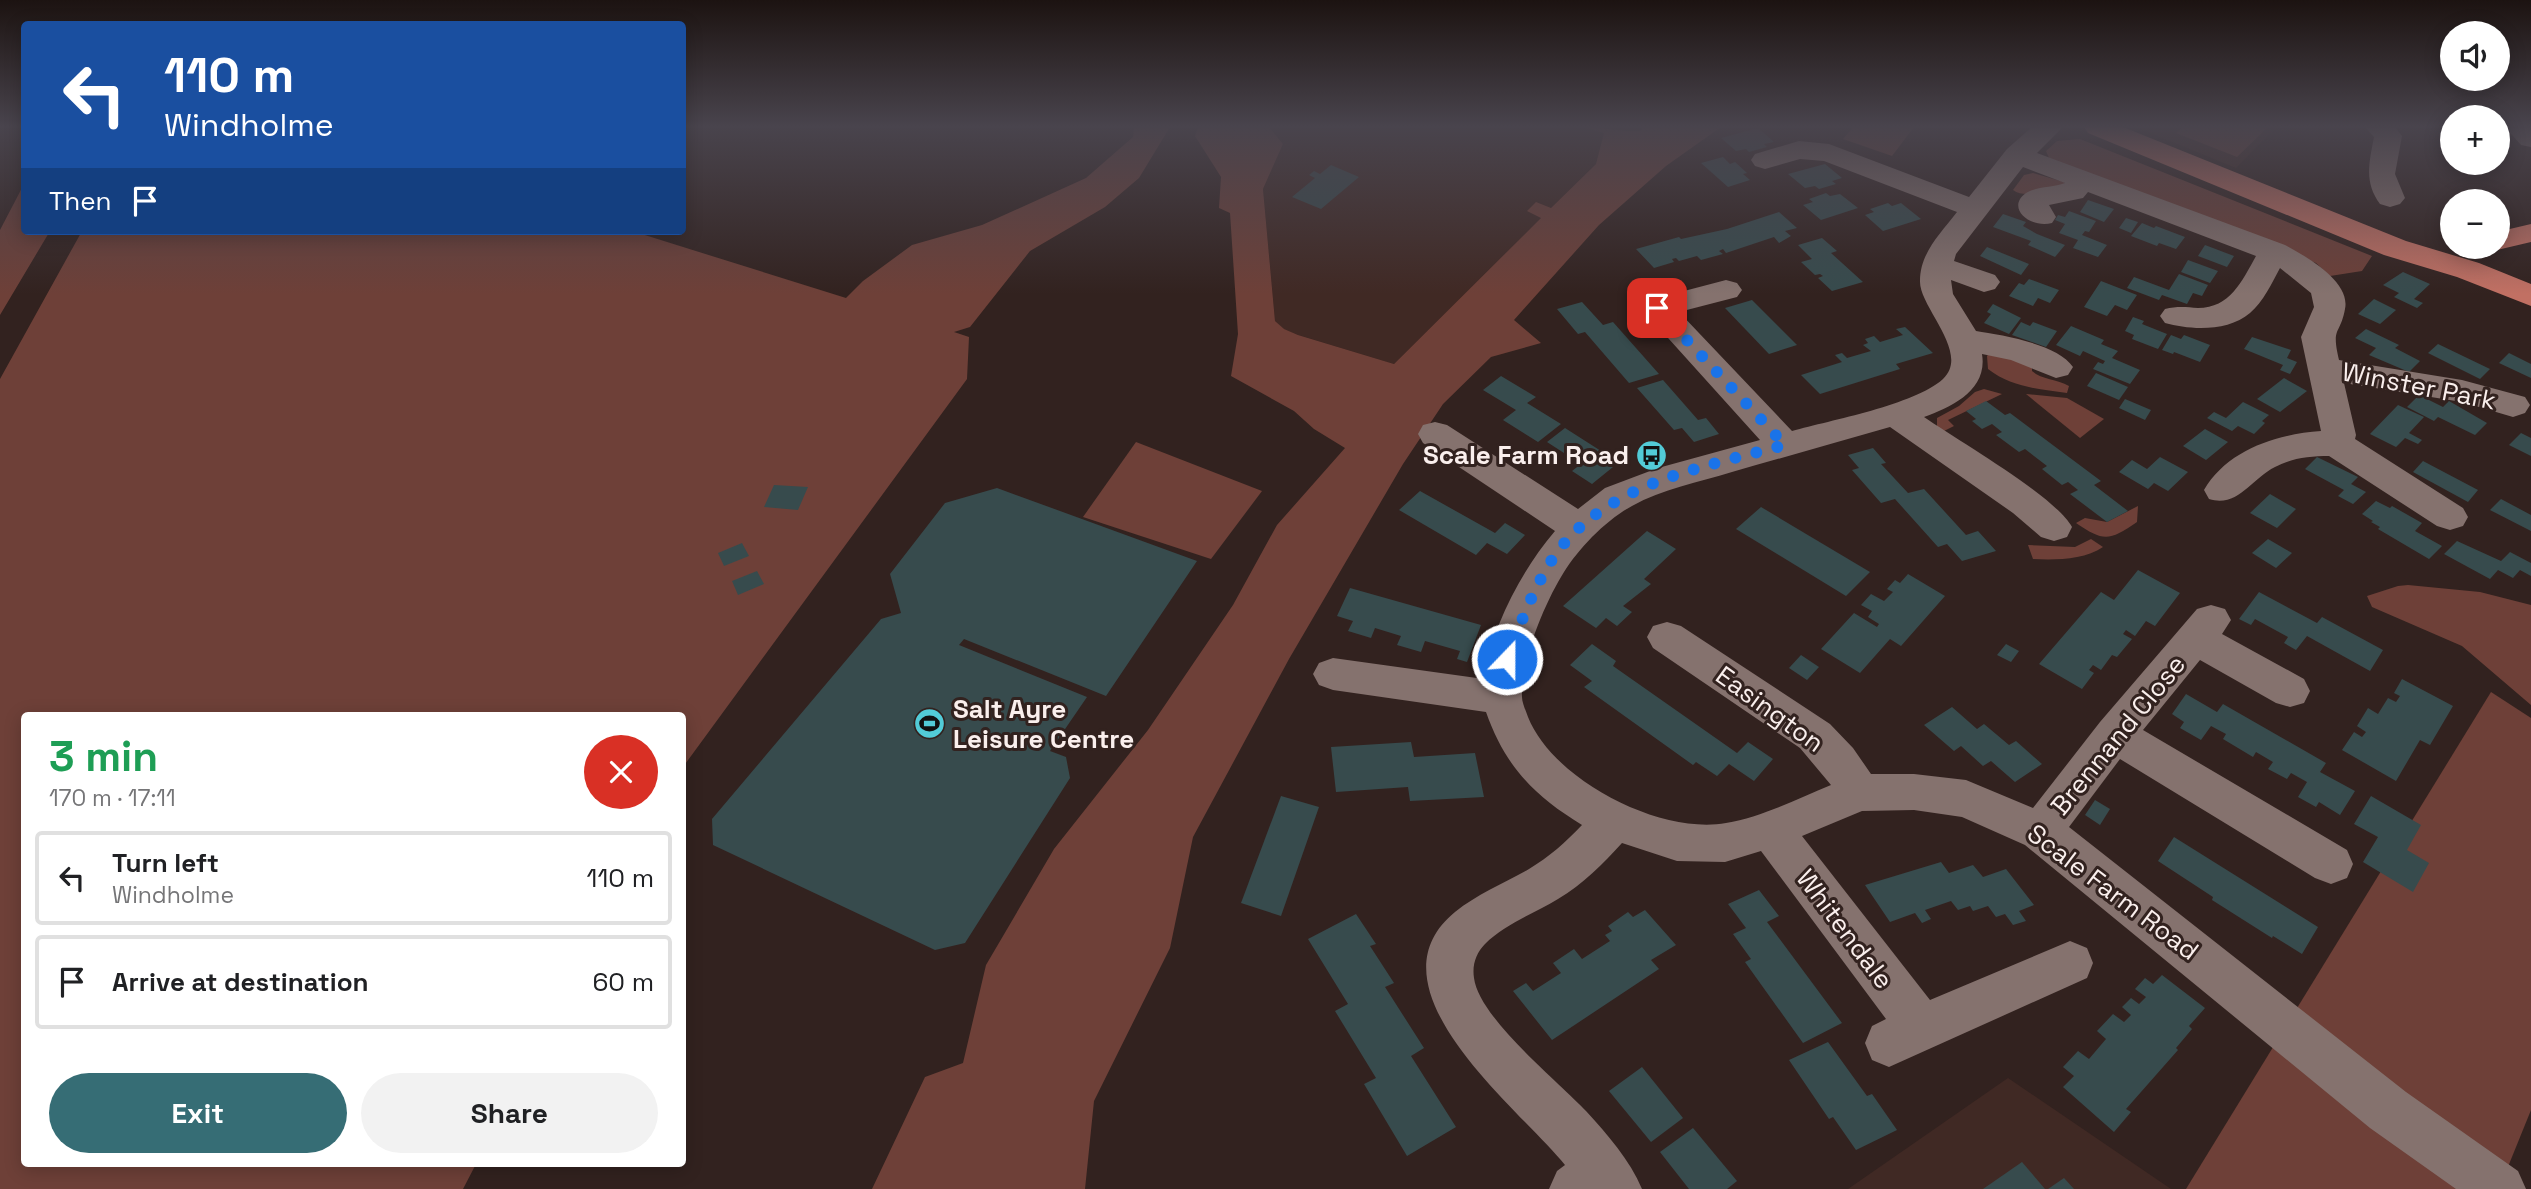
<!DOCTYPE html>
<html lang="en">
<head>
<meta charset="utf-8">
<style>
	body { margin:0; font-family:"Space Grotesk",sans-serif; background:#f2f2f2; color:#202124; height:100vh; display:flex; flex-direction:column; font-size:26px; white-space:nowrap }
	* { box-sizing:border-box; margin:0 }
	p { font-size:23px; color:#757577 }
	.icon { flex:none; width:38px; height:38px; fill:none; stroke:currentColor; stroke-width:2; stroke-linecap:round; stroke-linejoin:round }
	.map { position:relative; flex:1; overflow:hidden }
	.panel { position:absolute; left:21px; top:712px; width:665px; height:455px; display:flex; flex-direction:column; background:#fff; border-radius:7px; box-shadow:0 4px 18px #0003 }
	.panel>* { flex:none }
	.guide { position:absolute; left:21px; top:21px; width:665px; height:214px; border-radius:7px; box-shadow:0 4px 18px #0003; background:#1a4fa0; color:#fff; overflow:hidden }
	.buttons { position:absolute; left:2440px; top:21px; display:grid; gap:14px }
	.buttons a { display:grid; place-items:center; width:70px; height:70px; border-radius:50%; background:#fff; box-shadow:0 4px 18px #0003; font-size:35px }
	.pin { position:absolute; display:grid; place-items:center; width:60px; height:60px; color:#fff; margin:-30px; border-radius:14px; box-shadow:0 4px 10px #0006 }
	.me { position:absolute; width:77px; margin:-38px; rotate:22deg; stroke-linejoin:round; filter:drop-shadow(0 0 5px #0008) }
	.turn { display:flex; align-items:center; gap:24px; height:147px; padding:0 28px; font-size:32px }
	.turn .icon { width:91px; height:91px; stroke-width:2.5 }
	.turn b { display:block; font-size:49px; line-height:60px }
	.then { display:flex; align-items:center; height:66px; padding:0 28px; background:#0003; gap:14px; font-size:26px }
	.round { display:grid; place-items:center; flex:none; width:74px; height:74px; border-radius:37px; background:#f2f2f2 }
	.headline { display:flex; align-items:center; justify-content:space-between; height:119px; padding:0 28px }
	h1 { font-size:42px; font-weight:800; line-height:52px; color:#1e9e55 }
	.cta { display:flex; gap:14px; margin-top:auto; padding:14px 28px }
	.cta a { flex:1; height:80px; border-radius:42px; background:#366d75; color:#fff; font-size:28px; font-weight:800; line-height:80px; text-align:center }
	.cta a+a { background:#f2f2f2; color:#202124 }
	ul { padding:0; list-style:none }
	li { display:flex; align-items:center; gap:21px; height:94px; margin:0 14px 10px; padding:0 14px; border:4px solid #e0e0e0; border-radius:7px }
	li div { flex:1 }
	li b { display:block; font-size:26px }
	li em { font-style:normal }
	.map>svg:first-child { display:block }
	.built { fill:#402924 }
	.green { fill:#6e4038 }
	.building { fill:#374b4d }
	.lines { fill:none; stroke-linecap:round; stroke-linejoin:round }
	.minor { fill:#85726e; fill-rule:evenodd }
	.major { fill:#c17063; fill-rule:evenodd }
	.route { stroke:#1a73e8; stroke-width:12; stroke-dasharray:0 21.6 }
	.labels { text-anchor:middle; stroke-width:6; stroke-linejoin:round; paint-order:stroke }
	.street-label { font-size:26px; fill:#faefed; stroke:#32221f }
	.poi-label { font-size:26px; font-weight:bold; fill:#faefed; stroke:#32221f; text-anchor:end }
</style>
</head>
<body>
<div class="map">
<svg width="2531" height="1189" viewBox="0 0 2531 1189">
	<rect width="100%" height="100%" fill="#32221f"/>
	<g class="built">
		<path d="M1269 127H1644L1604 156 1394 364 1298 335 1283 329 1275 321 1263 189 1283 144Z"/>
		<path d="M2136 127H2276L2236 168Z"/>
		<path d="M2008 1078 2171 1189H1848Z"/>
	</g>
	<g class="green">
		<path d="M1134 127H1170L1139 178 1105 207 1030 251 970 327 954 332 969 337 967 379 683 767 682 716H24V1164H476L463 1189H0V379L82 231H632L846 298 863 281 912 245 982 225 1086 178 1133 137Z"/>
		<path d="M1198 127H1269L1283 144 1263 189 1275 321 1284 329 1298 335 1394 364 1541 218 1527 211 1536 202 1551 208 1596 164 1604 133 1583 127C1604 127 1618 132 1640 131L1644 127H1721L1666 166 1599 225 1514 320 1541 343 1491 357 1443 404 1403 464 1289 659 1193 837 1170 948 1094 1101 1085 1189H872L925 1077 963 1063 986 965 1054 849 1148 730 1233 605 1277 525 1345 448 1314 429 1294 411 1231 376 1238 334 1230 213 1219 208 1221 177 1195 136Z"/>
		<path d="M1853 127H1914L1892 156 1843 139Z"/>
		<path d="M2183 127H2268L2237 157 2176 133Z"/>
		<path d="M2080 139 2372 256 2362 271 2330 276 2316 263 2049 158 2046 151 2057 141Z"/>
		<path d="M2033 173 2064 182 2065 185C2050 189 2027 200 2013 190L2024 175Z"/>
		<path d="M24 184V231H50L0 315V230Z"/>
		<path d="M1991 352 2032 364V371C2042 380 2057 379 2069 386L2067 393C2038 389 2011 387 1988 369L1987 356Z"/>
		<path d="M1984 389 2002 394 1948 420 1954 426 1942 432 1937 427V418L1959 406 1975 392Z"/>
		<path d="M2026 394 2067 398 2104 419 2080 438Z"/>
		<path d="M1136 442 1262 491 1211 559 1083 517Z"/>
		<path d="M2138 506 2137 522C2109 541 2104 542 2076 523L2085 518 2107 522Z"/>
		<path d="M2091 539 2103 547C2084 560 2055 560 2033 559L2028 545 2075 547Z"/>
		<path d="M2408 585 2480 592 2531 605V705L2462 646 2372 607 2367 596 2398 586Z"/>
		<path d="M2491 692 2531 718V1110L2499 1189H2186Z"/>
	</g>
	<g class="building">
		<path d="M1758 128 1774 142 1764 144 1767 147 1749 152 1746 149 1736 151 1721 138Z"/>
		<path d="M1723 157 1730 164 1735 162 1747 173 1743 174 1750 180 1728 187 1701 163Z"/>
		<path d="M1825 164 1842 178 1832 181 1836 184 1819 189 1815 186 1805 188 1788 174Z"/>
		<path d="M1331 165 1359 177 1321 209 1292 197 1315 178 1309 175 1314 171 1320 174Z"/>
		<path d="M1826 193 1830 196 1840 194 1858 208 1821 220 1803 205 1813 202 1809 199Z"/>
		<path d="M2088 200 2114 209 2104 222 2080 212Z"/>
		<path d="M1888 203 1892 206 1901 203 1921 219 1883 231 1865 215 1874 212 1870 209Z"/>
		<path d="M2069 211 2096 221 2089 232 2085 231 2082 235 2107 245 2098 257 2073 248 2078 240 2059 233 2065 224 2055 220 2058 215 2065 217Z"/>
		<path d="M1779 212 1797 228 1785 231 1791 236 1779 243 1774 237 1726 253 1723 249 1719 251 1723 254 1701 260 1697 256 1679 261 1676 258 1672 259 1674 262 1654 268 1636 249 1679 237 1681 239 1727 229Z"/>
		<path d="M2003 214 2026 222 2023 226 2037 234 2065 245 2055 257 2028 245 2031 241 1993 227Z"/>
		<path d="M2126 218 2138 222 2131 233 2119 228Z"/>
		<path d="M2142 223 2154 228 2156 226 2185 237 2176 249 2159 243 2157 246 2131 236Z"/>
		<path d="M1822 238 1837 251 1831 253 1863 282 1832 291 1818 278 1823 276 1820 274 1815 275 1801 262 1812 259 1798 245Z"/>
		<path d="M2205 245 2234 256 2227 267 2198 256Z"/>
		<path d="M1987 247 2029 264 2021 275 1980 256Z"/>
		<path d="M2188 260 2218 271 2210 283 2181 272Z"/>
		<path d="M2403 272 2430 284 2414 299 2423 303 2417 308 2394 297 2399 293 2383 285Z"/>
		<path d="M2179 274 2208 285 2202 296 2193 293 2187 304 2162 295 2159 300 2127 288 2134 277 2169 290Z"/>
		<path d="M2029 279 2059 290 2050 303 2038 298 2033 306 2009 296 2019 283 2024 285Z"/>
		<path d="M2101 281 2137 295 2127 310 2115 305 2107 316 2084 307Z"/>
		<path d="M2374 299 2396 310 2380 324 2358 314Z"/>
		<path d="M1752 300 1797 345 1769 354 1725 308Z"/>
		<path d="M1582 302 1603 325 1613 322 1659 374 1629 383 1585 332 1578 334 1557 309Z"/>
		<path d="M1993 304 2021 318 2009 334 1984 323 1991 314 1987 312Z"/>
		<path d="M2133 317 2144 321 2142 324 2167 334 2158 349 2132 339 2134 335 2125 331Z"/>
		<path d="M2021 322 2030 326 2033 322 2057 331 2046 347 2012 335Z"/>
		<path d="M2071 326 2104 340 2101 344 2118 351 2112 358 2140 370 2130 384 2093 369 2098 362 2103 364 2105 361 2083 351 2080 356 2056 345Z"/>
		<path d="M1905 327 1933 353 1896 364 1900 369 1820 394 1801 375 1842 362 1835 355 1842 353 1847 358 1871 351 1863 345 1868 343 1865 339 1874 336 1880 342 1903 335 1896 329Z"/>
		<path d="M2366 329 2399 345 2395 348 2420 361 2409 372 2369 355 2376 348 2355 338Z"/>
		<path d="M2171 335 2181 339 2184 335 2210 345 2200 362 2174 352 2173 354 2162 350Z"/>
		<path d="M2252 337 2291 350 2287 358 2297 362 2290 374 2280 370 2283 365 2244 349Z"/>
		<path d="M2438 344 2490 369 2480 379 2428 353Z"/>
		<path d="M2509 353 2531 364V378L2499 363Z"/>
		<path d="M2096 373 2128 387 2119 400 2087 386Z"/>
		<path d="M1501 376 1536 397 1527 403 1561 424 1538 442 1503 420 1516 410 1483 390Z"/>
		<path d="M2284 378 2307 391 2280 412 2257 399Z"/>
		<path d="M1663 380 1698 420 1706 418 1719 434 1694 442 1682 428 1674 430 1637 388Z"/>
		<path d="M2419 395 2443 407 2449 401 2487 423 2475 435 2438 417 2434 421 2407 407Z"/>
		<path d="M2125 399 2151 410 2145 420 2119 408Z"/>
		<path d="M1986 401 2005 415 2010 413 2101 481 2094 485 2128 511 2107 522 2070 494 2078 490 2068 482 2062 485 2042 469 2047 466 2025 449 2019 452 1996 435 2002 432 1992 424 1982 429 1972 421 1976 419 1966 411Z"/>
		<path d="M2243 402 2269 415 2262 421 2265 423 2254 434 2238 426 2232 431 2207 418 2214 412 2226 418Z"/>
		<path d="M2398 405 2424 417 2409 433 2422 440 2418 444 2405 438 2396 447 2370 434Z"/>
		<path d="M1565 428 1601 451 1595 456 1613 467 1592 484 1572 471 1581 464 1547 442Z"/>
		<path d="M2205 429 2228 442 2206 460 2183 446Z"/>
		<path d="M2521 433 2531 438V456L2509 445Z"/>
		<path d="M1873 448 1886 463 1881 464 1908 493 1924 489 1966 535 1978 531 1996 551 1962 561 1947 544 1938 547 1895 499 1881 503 1852 470 1859 468 1848 455Z"/>
		<path d="M2160 457 2188 472 2168 491 2154 483 2148 489 2119 472 2132 460 2147 469Z"/>
		<path d="M2317 457 2358 477 2351 484 2366 492 2353 504 2338 496 2344 490 2305 469Z"/>
		<path d="M2423 461 2478 490 2468 502 2413 472Z"/>
		<path d="M774 485 808 487 798 510 764 507Z"/>
		<path d="M997 488 1197 561 1106 696 964 639 959 645 1087 697 1050 751 1066 757 1070 778 965 943 935 950 713 845 712 819 881 619 901 613 890 574 945 503Z"/>
		<path d="M1420 491 1495 533 1505 523 1525 535 1507 554 1487 543 1476 555 1399 510Z"/>
		<path d="M2270 494 2296 509 2277 528 2250 513Z"/>
		<path d="M2501 499 2531 515V531L2490 510Z"/>
		<path d="M2376 501 2390 508 2392 506 2422 523 2415 531 2442 546 2429 559 2378 529 2380 527 2371 522 2373 521 2362 514Z"/>
		<path d="M1761 507 1870 572 1846 596 1736 529Z"/>
		<path d="M1647 531 1676 549 1644 579 1651 584 1623 606 1632 612 1617 626 1606 618 1596 628 1563 606Z"/>
		<path d="M2268 539 2292 553 2276 568 2252 553Z"/>
		<path d="M2457 541 2501 561 2510 552 2531 563V576L2520 570 2513 578 2498 570 2490 579 2444 554Z"/>
		<path d="M742 543 749 556 724 566 718 553Z"/>
		<path d="M2138 570 2180 593 2155 626 2146 621 2135 636 2126 630 2123 634 2132 639 2117 657 2112 655 2101 670 2093 665 2089 670 2094 673 2082 689 2039 664 2101 592 2114 600Z"/>
		<path d="M757 571 764 584 738 595 732 581Z"/>
		<path d="M1908 574 1945 596 1901 646 1890 639 1860 673 1821 649 1854 613 1877 627 1879 624 1868 617 1872 611 1861 605 1871 594 1884 601 1893 592 1887 589 1895 580 1900 583Z"/>
		<path d="M1350 588 1481 625 1467 662 1457 659 1460 651 1425 641 1421 652 1397 645 1401 636 1375 628 1371 638 1348 631 1353 621 1337 616Z"/>
		<path d="M2259 592 2317 623 2322 617 2383 650 2370 671 2307 636 2296 650 2284 643 2288 637 2255 619 2251 625 2239 619Z"/>
		<path d="M1592 644 1616 661 1613 666 1737 753 1748 742 1773 759 1754 781 1729 764 1717 776 1696 762 1693 765 1584 687 1592 681 1570 665Z"/>
		<path d="M2006 644 2019 651 2011 662 1997 655Z"/>
		<path d="M1801 655 1819 667 1807 680 1789 668Z"/>
		<path d="M2402 679 2453 706 2430 745 2420 740 2396 781 2342 750 2354 732 2362 737 2366 732 2357 726 2368 708 2378 714 2388 698 2396 702 2400 696 2394 693Z"/>
		<path d="M2186 694 2217 712 2223 704 2326 763 2320 772 2355 791 2340 815 2319 802 2316 807 2298 797 2307 782 2291 773 2287 779 2268 769 2273 762 2256 752 2253 757 2223 739 2226 734 2211 726 2201 740 2180 728 2184 722 2172 714Z"/>
		<path d="M1952 707 1977 729 1984 724 2009 745 2016 741 2042 764 2015 782 1991 761 1983 766 1961 746 1954 751 1924 725Z"/>
		<path d="M1411 742 1414 757 1475 753 1484 797 1410 801 1408 787 1336 792 1331 747Z"/>
		<path d="M1281 796 1319 807 1281 916 1241 903Z"/>
		<path d="M2371 796 2421 825 2407 850 2429 863 2413 892 2363 862 2378 837 2354 824Z"/>
		<path d="M2095 800 2110 809 2100 825 2085 815Z"/>
		<path d="M2174 837 2318 927 2302 954 2273 936 2272 938 2212 900 2213 897 2158 861Z"/>
		<path d="M1941 862 1949 873 1973 865 1983 877 2006 869 2034 905 2019 911 2026 921 2013 925 2005 914 1996 917 1988 906 1973 911 1970 906 1958 910 1951 901 1925 910 1931 919 1922 923 1915 913 1890 922 1865 885Z"/>
		<path d="M1759 890 1779 916 1767 922 1842 1023 1803 1043 1745 962 1751 959 1733 934 1746 928 1728 904Z"/>
		<path d="M1645 910 1676 945 1651 960 1659 969 1552 1040 1513 991 1526 983 1533 991 1561 973 1553 963 1574 949 1582 959 1610 941 1605 935 1612 931 1608 926 1628 912 1633 917Z"/>
		<path d="M1356 914 1376 944 1370 946 1394 983 1385 987 1424 1048 1411 1056 1456 1127 1407 1156 1364 1084 1376 1078 1335 1011 1348 1004 1308 939Z"/>
		<path d="M2162 975 2205 1008 2189 1026 2192 1029 2176 1048 2178 1050 2126 1109 2131 1112 2114 1132 2063 1087 2074 1076 2063 1067 2078 1051 2089 1059 2106 1039 2097 1031 2113 1014 2124 1022 2131 1015 2122 1007 2131 998 2139 1004 2146 997 2135 989 2145 978 2153 984Z"/>
		<path d="M1828 1042 1867 1096 1872 1094 1897 1130 1856 1150 1833 1117 1829 1119 1789 1060Z"/>
		<path d="M1642 1067 1683 1118 1651 1142 1609 1091Z"/>
		<path d="M1693 1128 1737 1181 1727 1189H1689L1660 1152Z"/>
		<path d="M2022 1162 2045 1189H1983Z"/>
		<path d="M2064 1178 2074 1189H2048Z"/>
	</g>
	<g class="lines">
		<g class="minor">
			<path d="M2032 127H2063L2037 153 2285 245C2305 256 2351 281 2345 309 2340 336 2331 326 2339 360L2462 380 2525 397 2530 405 2525 413 2513 417 2462 402 2344 383 2356 435 2355 439 2463 508 2468 517 2463 526 2450 530 2437 526 2329 456C2310 456 2292 458 2275 467 2251 479 2238 508 2209 499L2204 490C2227 450 2277 434 2321 431L2301 337 2314 307 2311 293 2280 268C2272 283 2263 302 2250 313 2228 332 2190 330 2165 323L2160 316 2165 309C2177 306 2186 307 2198 308 2230 308 2242 281 2256 256L2088 192 2083 198 2049 205 2056 217 2052 223C2031 229 2005 208 2026 193 2037 186 2053 188 2065 183L2023 167 1956 254 1954 261 1995 275 2000 282 1995 289 1984 292 1951 280 1953 294 1976 331C2002 335 2058 344 2073 367L2068 375 2056 378 2011 360 1982 354C1988 390 1952 407 1924 417 1957 440 2055 496 2072 527L2067 537 2054 541 2041 537 2013 513 1890 427C1837 442 1785 457 1732 472 1699 482 1662 489 1632 506 1606 520 1579 548 1564 572 1545 602 1520 662 1522 697 1522 703 1526 711 1528 717 1553 780 1660 835 1726 823 1762 817 1797 799 1831 785L1800 748 1653 648 1647 637 1653 626 1667 622 1681 626 1830 724 1853 748 1871 774H1914L1966 780 2033 808 2100 722 2197 609 2211 605 2225 609 2231 620 2222 634 2304 679 2310 691 2304 703 2290 707 2276 703 2200 660 2143 730 2347 850 2353 864 2347 878 2331 884 2315 878 2120 759 2069 827 2406 1092 2518 1171 2526 1189H2456L2370 1128 2025 845 1962 817 1914 810 1862 811 1802 836 1930 1000 2070 941 2087 948 2093 963 2087 978 1889 1067 1872 1060 1865 1043 1872 1026 1886 1019 1761 851 1725 862 1677 861 1622 843C1603 864 1583 884 1558 899 1535 913 1505 924 1485 944 1476 953 1472 965 1474 978 1479 1018 1558 1081 1586 1111 1607 1134 1630 1160 1642 1189H1549L1557 1171 1565 1165C1520 1109 1362 988 1455 912 1477 894 1505 883 1529 869 1549 857 1566 842 1582 825 1534 796 1505 766 1486 712L1333 690 1319 685 1313 674 1319 663 1333 658 1484 679C1492 626 1521 571 1555 531L1423 443 1418 434 1423 425 1435 422 1447 425 1578 509 1605 488 1658 468 1760 440 1641 308 1646 301 1726 280 1737 283 1742 290 1737 297 1679 312 1792 431C1831 420 1914 405 1943 379 1971 353 1919 307 1920 281 1920 253 1940 234 1957 212L1824 161 1800 159 1765 169 1755 166 1751 160 1755 154 1799 141 1829 144 1969 197 2007 149Z"/>
			<path d="M2365 127H2395L2402 136 2395 174 2405 198 2400 204 2390 207 2380 204C2364 182 2369 163 2374 137Z"/>
			<path d="M2505 127H2531V147L2521 145Z"/>
		</g>
		<g class="major">
			<path d="M2084 127H2123L2406 241 2479 263 2531 284V306L2457 277 2384 255 2088 133Z"/>
			<path d="M2531 224V242L2497 250 2486 247H2497V232Z"/>
		</g>
	</g>
	<linearGradient id="sky" x2="0" y2="1"><stop stop-color="#1c1311"/><stop offset="0.43" stop-color="#49444d"/><stop offset="1" stop-color="#49444d" stop-opacity="0"/></linearGradient>
	<rect width="2531" height="294" fill="url(#sky)"/>
	<g class="lines">
		<path class="route" d="M1507 659C1519 627 1531 595 1548 566 1597 484 1701 468 1785 445L1657 308"/>
	</g>
	<defs>
		<symbol id="bus-disc" viewBox="-11 -11 22 22"><circle r="9.5" fill="#52cbd7" stroke="#32221f"/><path d="M-5-6H5V4H4V6H2V4H-2V6H-4V4H-5ZM-3.5-4V0h7V-4ZM-3.5 1.2v1.5H-2V1.2ZM2 1.2v1.5H3.5V1.2Z" fill="#111"/></symbol>
		<symbol id="stadium-disc" viewBox="-11 -11 22 22"><circle r="9.5" fill="#52cbd7" stroke="#32221f"/><path d="M0-5a6.5 5 0 1 0 0 10a6.5 5 0 1 0 0-10ZM-3.5-1.8h7v3.6h-7Z" fill="#111"/></symbol>
	</defs>
	<g fill-rule="evenodd">
		<use href="#bus-disc" x="1634" y="438" width="35" height="35"/>
		<use href="#stadium-disc" x="912" y="706" width="35" height="35"/>
	</g>
	<g class="labels">
		<g class="street-label">
			<text transform="translate(2419 386) rotate(11)" y="9">Winster Park</text>
			<text transform="translate(1770 709) rotate(36)" y="9">Easington</text>
			<text transform="translate(2118 735) rotate(-51)" y="9">Brennand Close</text>
			<text transform="translate(2113 892) rotate(37)" y="9">Scale Farm Road</text>
			<text transform="translate(1845 929) rotate(53)" y="9">Whitendale</text>
		</g>
		<g class="poi-label">
			<text x="1629" y="464">Scale Farm Road</text>
			<text x="953" y="718" text-anchor="start">Salt Ayre<tspan x="953" dy="30">Leisure Centre</tspan></text>
		</g>
	</g>
</svg>
<div class="buttons">
<a><svg class="icon" aria-label="sound" viewBox="0 0 24 24"><path d="M4 9h4l5-4v14l-5-4H4zM17 9q2 3 0 6"/></svg></a>
<a>+</a>
<a>−</a>
</div>
<div class="pin" style="left:1657px;top:308px;background:#d93025"><svg class="icon" aria-label="arrive" viewBox="0 0 24 24"><path d="M6 21V4h12l-3 4 3 4H6"/></svg></div>
<svg class="me" style="left:1507px;top:659px" viewBox="-20 -20 40 40"><circle r="17" fill="#1a73e8" stroke="#fff" stroke-width="3"/><path d="M0-11L8 9 0 5-8 9z" fill="#fff"/></svg>
<div class="guide">
<div class="turn"><svg class="icon" aria-label="left" viewBox="0 0 24 24"><path d="M17 20v-9H6M10 6l-5 5 5 5"/></svg><div><b>110 m</b>Windholme</div></div>
<div class="then">Then<svg class="icon" aria-label="arrive" viewBox="0 0 24 24"><path d="M6 21V4h12l-3 4 3 4H6"/></svg></div>
</div>
<section class="panel">
<div class="headline"><div><h1>3 min</h1><p>170 m · 17:11</p></div><a class="round" style="background:#d93025;color:#fff"><svg class="icon" aria-label="close" viewBox="0 0 24 24"><path d="M6 6l12 12M18 6L6 18"/></svg></a></div>
<ul>
<li><svg class="icon" aria-label="left" viewBox="0 0 24 24"><path d="M17 20v-9H6M10 6l-5 5 5 5"/></svg><div><b>Turn left</b><p>Windholme</p></div><em>110 m</em></li>
<li><svg class="icon" aria-label="arrive" viewBox="0 0 24 24"><path d="M6 21V4h12l-3 4 3 4H6"/></svg><div><b>Arrive at destination</b></div><em>60 m</em></li>
</ul>
<div class="cta"><a>Exit</a><a>Share</a></div>
</section>
</div>
</body>
</html>
